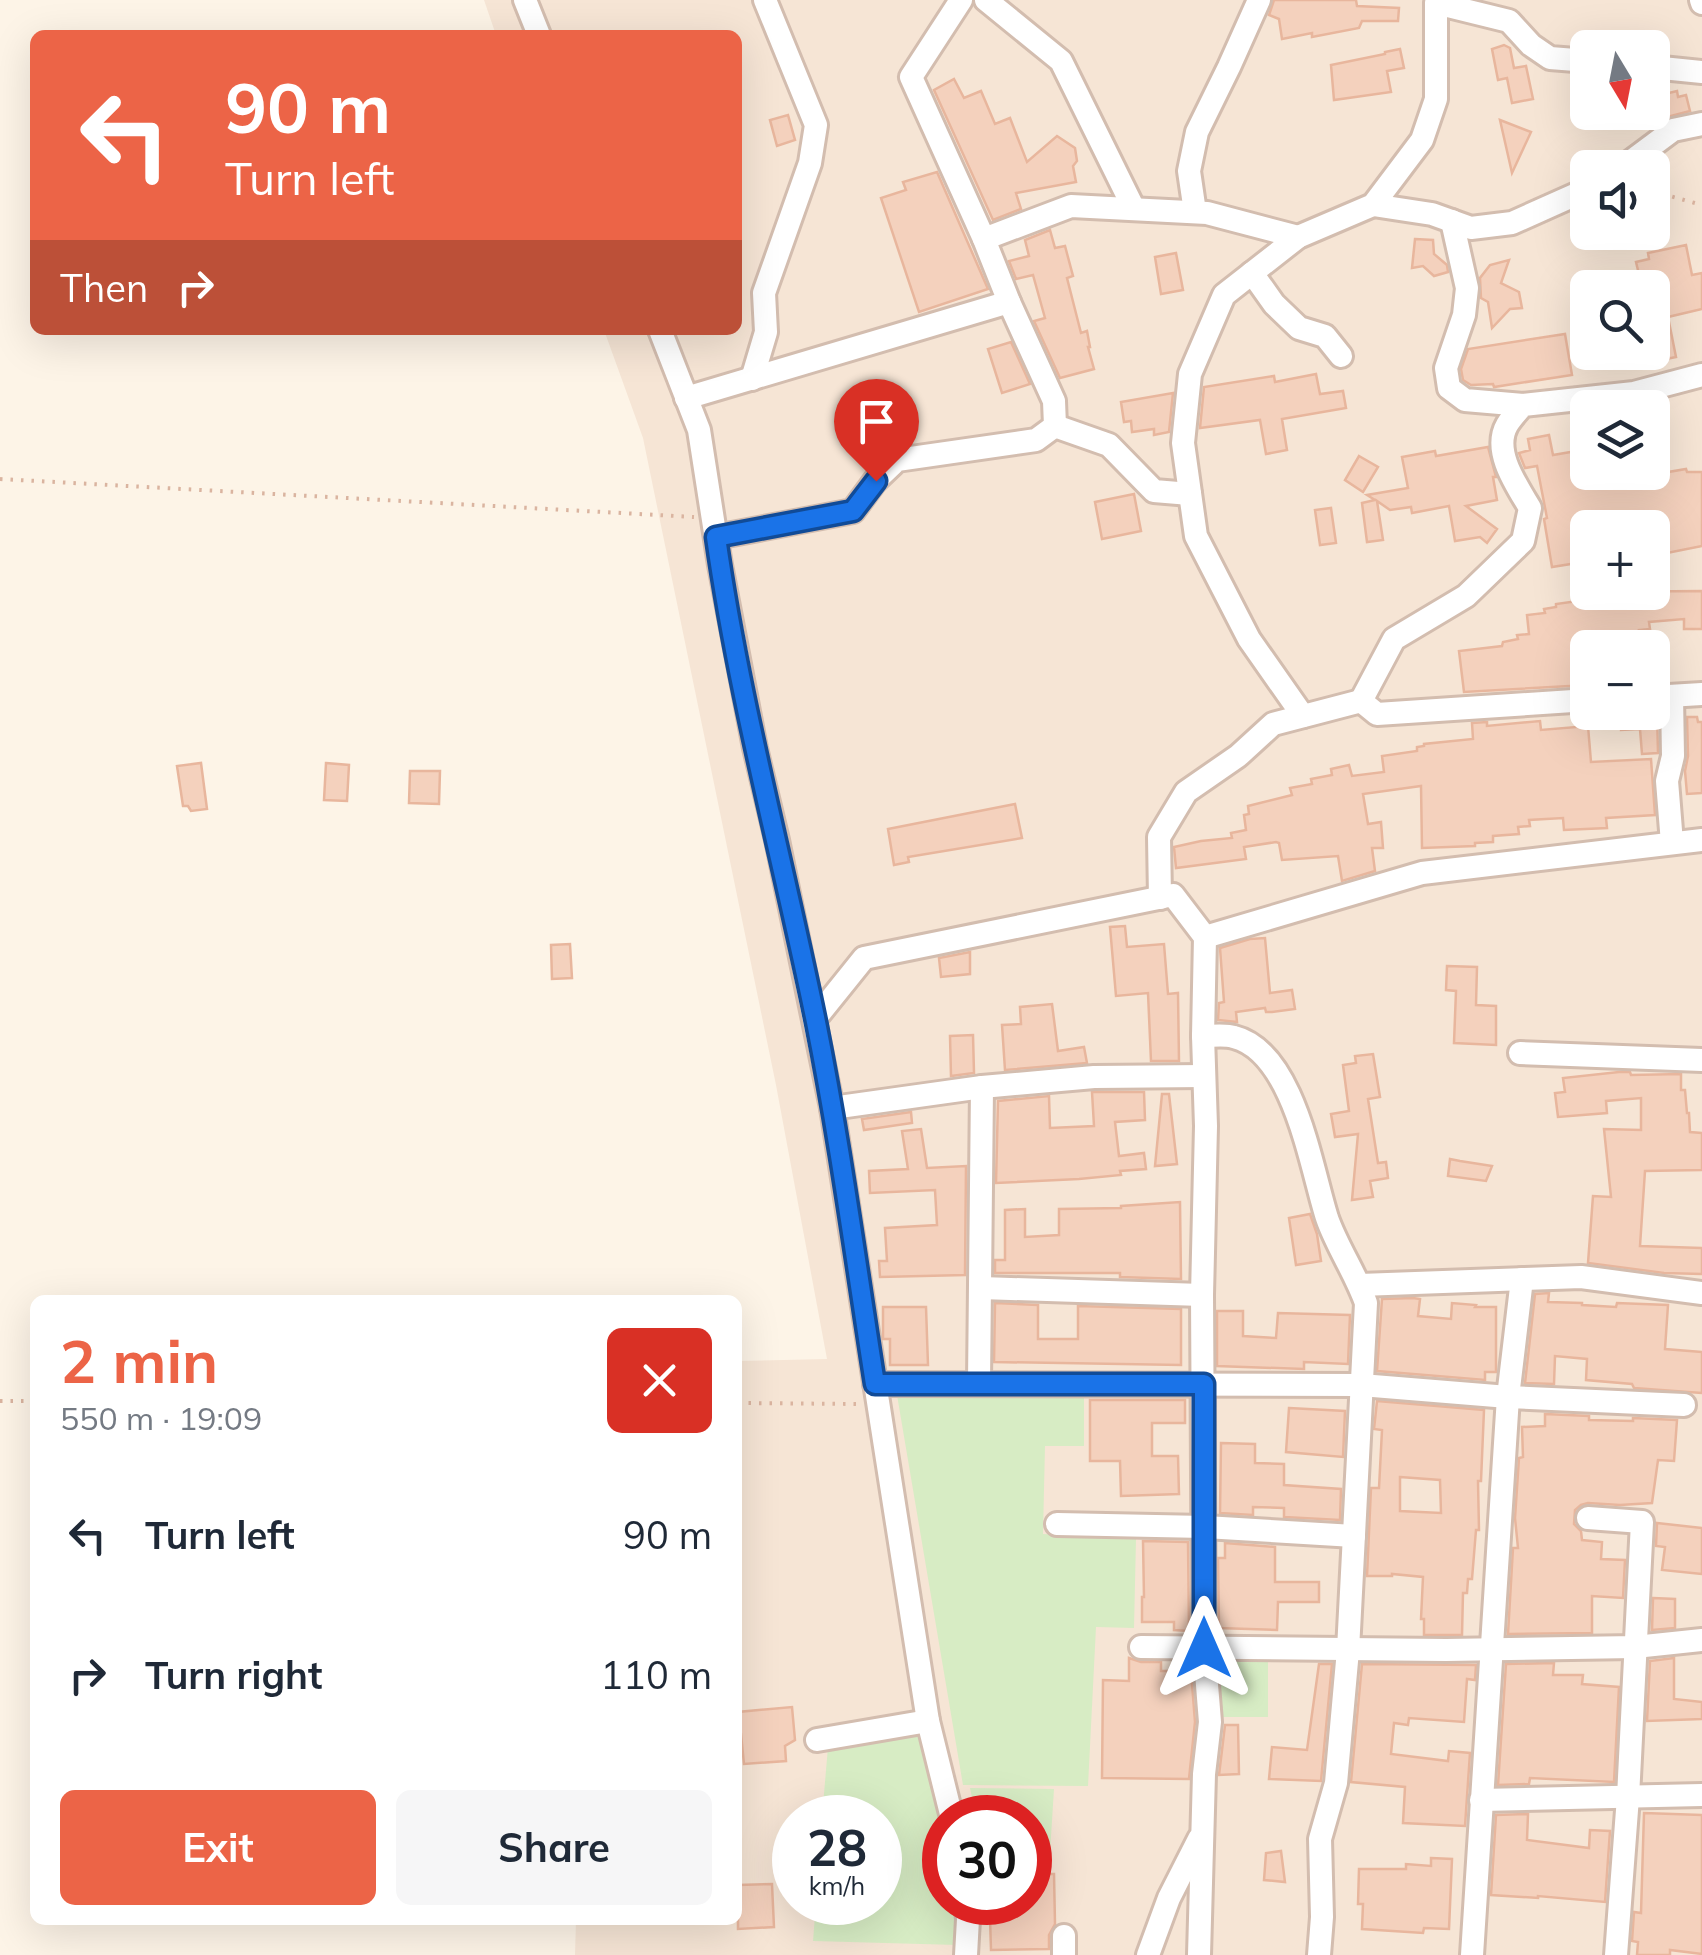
<!DOCTYPE html>
<html lang="en">
<head>
<meta charset="utf-8">
<style>
	body { margin:0; font-family:Mulish,sans-serif; background:#f6f6f7; color:#1f2937; height:100vh; display:flex; flex-direction:column; font-size:38px; white-space:nowrap }
	* { box-sizing:border-box; margin:0 }
	p { font-size:32px; color:#747a83 }
	.icon { flex:none; width:55px; height:55px; fill:none; stroke:currentColor; stroke-width:2; stroke-linecap:round; stroke-linejoin:round }
	.map { position:relative; flex:1; overflow:hidden }
	.drawer { position:absolute; left:30px; top:1295px; width:712px; height:630px; display:flex; flex-direction:column; background:#fff; border-radius:15px; box-shadow:0 10px 40px #0002 }
	.drawer>* { flex:none }
	.hud { position:absolute; left:30px; top:30px; width:712px; height:305px; border-radius:15px; box-shadow:0 10px 40px #0002; background:#ec6447; color:#fff; overflow:hidden }
	.needle { width:65px; rotate:170deg }
	.tools { position:absolute; left:1570px; top:30px; display:grid; gap:20px }
	.tools a { display:grid; place-items:center; width:100px; height:100px; border-radius:15px; background:#fff; box-shadow:0 10px 40px #0002; font-size:50px }
	.speed { position:absolute; left:772px; top:1795px; display:flex; gap:20px; font-size:50px; font-weight:700; text-align:center }
	.speed>* { display:grid; place-content:center; width:130px; height:130px; border-radius:50%; background:#fff; box-shadow:0 10px 40px #0002; line-height:1 }
	.speed small { font-size:25px; font-weight:400 }
	.speed .limit { border:15px solid #d22; background:#fff; color:#111 }
	.pin { position:absolute; display:grid; place-items:center; width:85px; height:85px; color:#fff; margin:-102px -42px; border-radius:50% 50% 50% 0; rotate:-45deg; box-shadow:0 0 10px #0007 }
	.pin .icon { rotate:45deg }
	.me { position:absolute; width:110px; margin:-55px; rotate:0deg; stroke-linejoin:round; filter:drop-shadow(0 0 8px #0008) }
	.turn { display:flex; align-items:center; gap:35px; height:210px; padding:0 30px; font-size:45px }
	.turn .icon { width:130px; height:130px; stroke-width:2.5 }
	.turn b { display:block; font-size:70px; line-height:85px }
	.then { display:flex; align-items:center; height:95px; padding:0 30px; background:#0003; gap:20px; font-size:38px }
	.round { display:grid; place-items:center; flex:none; width:105px; height:105px; border-radius:15px; background:#f6f6f7 }
	.head { display:flex; align-items:center; justify-content:space-between; height:170px; padding:0 30px }
	h1 { font-size:60px; font-weight:700; line-height:75px; color:#ec6447 }
	.button { display:flex; gap:20px; margin-top:auto; padding:20px 30px }
	.button a { flex:1; height:115px; border-radius:15px; background:#ec6447; color:#fff; font-size:40px; font-weight:700; line-height:115px; text-align:center }
	.button a+a { background:#f6f6f7; color:#1f2937 }
	ul { padding:0; list-style:none }
	li { display:flex; align-items:center; gap:30px; height:140px; padding:0 30px }
	li div { flex:1 }
	li b { display:block; font-size:38px }
	li em { font-style:normal }
	.map>svg:first-child { display:block }
	.residential { fill:#f6e5d5; fill-rule:evenodd }
	.green { fill:#d7ecc4 }
	.building { fill:#f4d1bd; stroke:#e8b69d; stroke-width:2.5; fill-rule:evenodd }
	.lines { fill:none; stroke-linecap:round; stroke-linejoin:round }
	.street-casing { stroke:#d3bdaf; stroke-width:28 }
	.path { stroke:#dab4a0; stroke-width:4; stroke-dasharray:2.5 8; stroke-linecap:butt }
	.street { stroke:#fff; stroke-width:22 }
	.route-casing { stroke:#114b97; stroke-width:25 }
	.route { stroke:#1a73e8; stroke-width:18 }
</style>
</head>
<body>
<div class="map">
<svg width="1702" height="1955" viewBox="0 0 1702 1955">
	<rect width="100%" height="100%" fill="#fdf4e7"/>
	<path class="residential" d="M484 0H1702V1955H575L576 1920H738V1361L827 1359 776 1085 643 438 604 330H738V35H496ZM1588 48H1652V112H1588ZM1588 168H1652V232H1588ZM1588 288H1652V352H1588ZM1588 408H1652V472H1588ZM1588 528H1652V592H1588ZM1588 648H1652V712H1588ZM795 1818H880V1902H795ZM945 1818H1030V1902H945Z"/>
	<g class="green">
		<path d="M897 1395 1084 1398V1446H1045L1043 1534 1136 1539 1134 1628 1096 1627 1088 1786 963 1785Z"/>
		<rect x="1214" y="1654" width="54" height="63"/>
		<path d="M925 1731 945 1817V1902L957 1903V1945L813 1941 816 1903 880 1902V1818L822 1817 828 1747Z"/>
		<path d="M970 1788 1054 1789 1049 1868 1030 1867V1818L976 1817Z"/>
	</g>
	<g class="building">
		<path d="M1274 0H1356L1357 6 1399 8 1398 21H1362L1359 28 1312 37V33L1282 39 1279 19 1269 15Z"/>
		<path d="M1504 45 1510 48 1514 68 1526 66 1533 99 1512 103 1507 78 1498 80 1492 49Z"/>
		<path d="M1400 49 1404 68 1387 71 1391 92 1334 100 1331 65 1385 54V52Z"/>
		<path d="M954 79 964 98 981 91 995 124 1010 118 1027 162 1057 136 1075 148 1077 161 1073 166 1076 182 1016 193 1021 209 993 220 934 90Z"/>
		<path d="M1677 91 1678 97 1686 95 1690 111 1652 121V97Z"/>
		<path d="M788 115 795 140 777 146 770 120Z"/>
		<path d="M1500 120 1531 132 1512 173Z"/>
		<path d="M937 172 988 289 919 312 881 198 906 190 903 182Z"/>
		<path d="M1050 230 1055 248 1065 246 1073 276 1067 278 1081 333 1087 331 1090 347H1088L1094 369 1060 378 1034 321 1045 318 1033 275 1016 279 1009 261 1029 256 1025 240Z"/>
		<path d="M1415 239 1433 240 1434 254 1447 265 1448 272 1434 276 1423 266 1412 268Z"/>
		<path d="M1686 245 1692 275 1702 273V309L1668 317 1676 357 1652 362V285L1642 287 1636 262 1649 259 1648 253Z"/>
		<path d="M1176 253 1183 290 1161 294 1155 257Z"/>
		<path d="M1509 260 1501 283 1519 292 1522 308 1510 309 1492 328 1488 302 1481 298 1480 278 1490 265Z"/>
		<path d="M1565 334 1572 375 1494 387 1493 384 1471 385 1463 380 1461 369 1468 349Z"/>
		<path d="M1011 342 1030 384 1002 393 988 349Z"/>
		<path d="M1316 374 1320 394 1343 391 1346 408 1282 419 1287 450 1266 454 1260 420 1200 428 1204 387 1274 376 1275 382Z"/>
		<path d="M1173 393 1169 432 1154 435V429L1132 432 1131 421 1124 422 1121 402Z"/>
		<path d="M1549 435 1553 455 1588 449V477L1602 474 1603 483 1636 476 1635 472H1655L1667 470 1668 472 1686 469 1687 472H1702V546L1652 556V525L1638 528H1588V592L1702 591V629H1684V619L1649 622 1650 629 1639 630 1640 634 1607 639 1608 648H1588V685L1464 692 1459 651 1502 646 1503 642 1518 639 1517 635 1529 634 1527 615 1545 613 1544 609 1556 607V604L1578 601 1571 564 1552 567 1544 519 1547 518 1537 466 1525 468 1519 453 1530 450 1528 439Z"/>
		<path d="M1488 447 1496 477H1493L1497 500 1466 506 1497 529 1487 543 1480 537 1455 541 1449 506 1412 513 1411 507 1390 510 1377 501 1383 540 1367 542 1362 503 1375 500 1367 495 1408 488 1402 457 1435 451 1436 456Z"/>
		<path d="M1359 456 1378 467 1363 492 1345 480Z"/>
		<path d="M1134 494 1141 531 1102 539 1095 502Z"/>
		<path d="M1331 508 1336 543 1320 545 1315 510Z"/>
		<path d="M1657 713 1658 753 1642 754 1640 729 1621 730 1620 715Z"/>
		<path d="M1687 717H1697L1698 722H1702V793L1687 794 1685 771 1688 756Z"/>
		<path d="M1540 721 1541 730 1588 726 1591 762 1651 759 1655 815 1606 818 1607 828 1564 830 1563 818 1529 820 1530 826 1518 827 1519 834 1493 836V842L1475 843V846L1422 848 1421 786 1363 794 1368 824 1381 822 1383 848H1372L1375 871 1342 881 1338 856 1282 860 1279 843 1276 842 1244 847 1246 859 1176 868 1174 847 1201 841 1232 838 1231 833 1246 830 1244 815 1249 814 1248 806 1292 795 1290 788 1312 784 1311 779 1332 775 1331 769 1349 765 1352 776 1384 772 1382 756 1417 751V747L1424 746V744L1473 739 1472 723 1487 722V726Z"/>
		<path d="M201 763 207 809 191 811 188 806H183L177 766Z"/>
		<path d="M326 763 349 765 347 801 324 800Z"/>
		<path d="M410 771H440L439 804 409 803Z"/>
		<path d="M1015 804 1022 838 908 857 909 862 894 865 888 829Z"/>
		<path d="M1125 926 1127 947 1164 944 1168 994 1178 993 1179 1061H1151L1148 993 1116 996 1110 927Z"/>
		<path d="M1265 938 1270 993 1292 990 1295 1009 1272 1012H1266L1265 1008 1236 1012 1237 1022 1218 1020 1219 1003 1224 1002 1220 948 1250 939Z"/>
		<path d="M570 944 572 978 552 979 551 945Z"/>
		<path d="M970 952V974L941 977 939 958Z"/>
		<path d="M1447 966 1477 967 1476 1005 1496 1006V1045L1454 1043 1456 991 1446 990Z"/>
		<path d="M1052 1004 1058 1051 1084 1047 1087 1063 1005 1070 1002 1025 1021 1024 1020 1007Z"/>
		<path d="M973 1035 974 1073 951 1076 950 1036Z"/>
		<path d="M1373 1054 1380 1097 1368 1099 1378 1163 1386 1162 1388 1178 1370 1181 1373 1197 1352 1200 1358 1134 1335 1137 1331 1114 1349 1111 1343 1065 1356 1063 1355 1056Z"/>
		<path d="M1619 1072H1630L1631 1075 1681 1074V1090H1685L1687 1113H1689L1690 1132 1702 1133V1170L1645 1171 1640 1246 1702 1248V1274L1664 1273 1588 1263 1593 1196 1611 1197 1604 1129 1641 1130V1098L1606 1101 1607 1113 1558 1117 1555 1093 1565 1092 1563 1078Z"/>
		<path d="M1092 1092H1144L1145 1120 1115 1122 1119 1156 1144 1153 1146 1169 1120 1171 1121 1175 1079 1179 996 1183 998 1101 1049 1096 1050 1128 1094 1126Z"/>
		<path d="M1162 1094H1169L1177 1164 1155 1166Z"/>
		<path d="M911 1112 912 1123 864 1130 862 1119Z"/>
		<path d="M921 1129 927 1168 966 1166 965 1275 880 1277 879 1261H887L885 1228 937 1225 935 1190 870 1193 869 1171 908 1169 902 1131Z"/>
		<path d="M1450 1159 1460 1161 1492 1166 1486 1181 1448 1176Z"/>
		<path d="M1180 1202 1181 1279 1120 1277V1273H995V1260H1005V1210L1025 1209V1237L1059 1235V1209L1121 1208V1206Z"/>
		<path d="M1310 1214 1317 1234 1321 1261 1296 1265 1289 1218Z"/>
		<path d="M1549 1293 1548 1302 1582 1303V1305L1616 1307 1617 1303 1668 1305 1665 1349 1702 1352V1393L1634 1388 1632 1384 1586 1380 1587 1359 1555 1356 1554 1384 1525 1383 1535 1294Z"/>
		<path d="M1413 1298 1420 1299 1418 1316 1451 1319 1452 1303 1476 1305 1475 1307H1496V1372H1485V1380L1377 1371 1382 1299Z"/>
		<path d="M995 1303 1038 1305V1339H1078V1306L1181 1309V1365L994 1362Z"/>
		<path d="M883 1307H926L928 1365H890V1339H883Z"/>
		<path d="M1217 1311H1243V1336L1276 1338 1278 1313 1350 1315 1348 1364 1304 1362V1369L1217 1366Z"/>
		<path d="M1090 1400H1185V1423H1152V1456H1178L1179 1494 1121 1496 1120 1461H1090Z"/>
		<path d="M1377 1401 1484 1410 1481 1481H1478L1479 1530H1476L1472 1579H1468L1467 1593H1463L1462 1635H1424V1619H1421L1423 1577 1392 1574V1576H1367L1371 1488H1379L1382 1430 1374 1429ZM1400 1477 1440 1480 1441 1513 1400 1511Z"/>
		<path d="M1289 1408 1345 1411 1343 1457 1286 1452Z"/>
		<path d="M1545 1414 1589 1416V1420L1633 1421V1418L1677 1420 1674 1461 1658 1460 1652 1503 1620 1505 1588 1503 1581 1505 1575 1510 1574 1524 1581 1531 1582 1540 1602 1542 1601 1559 1625 1560 1623 1598 1592 1596V1633L1508 1634 1513 1548H1518L1515 1518 1519 1458 1523 1457 1522 1427 1545 1426Z"/>
		<path d="M1221 1443 1255 1444V1463L1284 1464V1485L1341 1489 1340 1520 1284 1517V1508L1253 1507V1515L1220 1513Z"/>
		<path d="M1657 1523 1702 1528V1574L1662 1570 1665 1547 1656 1546Z"/>
		<path d="M1143 1541 1188 1542 1189 1631 1174 1630V1622H1142V1597H1144Z"/>
		<path d="M1225 1543 1275 1547V1582H1319V1602H1278L1277 1630 1219 1628 1218 1558H1225Z"/>
		<path d="M1653 1598 1675 1599V1628L1652 1630Z"/>
		<path d="M1129 1658 1141 1662H1161V1671H1191L1195 1722 1189 1779 1102 1778 1103 1680 1129 1681Z"/>
		<path d="M1674 1658V1699L1702 1702V1719L1647 1721 1650 1661Z"/>
		<path d="M1554 1663 1553 1675H1583L1582 1684 1619 1687 1614 1782 1530 1778 1529 1784 1498 1785 1506 1664Z"/>
		<path d="M1319 1664H1332L1321 1781 1269 1779 1272 1747 1307 1750Z"/>
		<path d="M1362 1664 1476 1665 1475 1680 1467 1679 1464 1722 1409 1718 1408 1725 1394 1723 1391 1754 1448 1761 1449 1751 1470 1753 1465 1826 1403 1823 1405 1787 1351 1782Z"/>
		<path d="M792 1707 795 1740 785 1746 786 1761 744 1764 741 1734H738V1712Z"/>
		<path d="M1225 1725H1238L1239 1774 1219 1775Z"/>
		<path d="M1644 1813 1702 1815V1954L1670 1950V1955H1637L1638 1942 1632 1941 1634 1912 1641 1913Z"/>
		<path d="M1528 1814 1527 1840 1589 1848 1590 1830 1610 1831 1605 1902 1538 1896V1898L1491 1895 1496 1815Z"/>
		<path d="M1281 1851 1285 1882 1264 1880 1266 1853Z"/>
		<path d="M1431 1858 1452 1859 1449 1929 1424 1928 1423 1933 1362 1929 1363 1904H1358L1359 1869H1406V1864L1431 1866Z"/>
		<path d="M1030 1874H1054L1055 1924 1049 1935V1949L991 1950 990 1918H983L981 1902H1030Z"/>
		<path d="M772 1884 774 1927 738 1929V1885Z"/>
	</g>
	<g class="lines">
		<defs>
			<g id="street">
				<path d="M525 0 539 35"/>
				<path d="M961 0 911 77 984 239"/>
				<path d="M986 0 1061 61 1134 209"/>
				<path d="M1701 0 1702 3"/>
				<path d="M1652 67 1702 72"/>
				<path d="M1622 168 1673 130 1702 124"/>
				<path d="M1373 205 1432 214 1471 228 1512 223 1588 189"/>
				<path d="M1195 212 1189 171 1197 132 1229 67 1259 0"/>
				<path d="M1452 221 1467 288 1464 315 1446 368 1449 388 1465 400 1523 405"/>
				<path d="M1252 273 1274 304 1299 328 1325 336 1341 356"/>
				<path d="M660 330 699 430 720 565 755 748 777 840 832 1108 928 1721 952 1818"/>
				<path d="M752 379 766 332 764 293 810 163 816 125 765 0"/>
				<path d="M686 398 1009 302 984 239 1071 206 1207 213 1298 237"/>
				<path d="M1055 426 1109 445 1154 491 1190 494"/>
				<path d="M716 537 853 511 875 481 897 460 1036 440 1055 426 1054 401 1009 302"/>
				<path d="M1652 697 1702 694"/>
				<path d="M1361 701 1394 639 1466 596 1523 541 1530 508C1517 486 1492 451 1507 425 1511 418 1518 411 1523 405L1634 393 1702 375"/>
				<path d="M1303 716 1249 639 1196 536 1183 443 1190 374 1224 295 1298 237 1373 205 1422 140 1436 99V3L1509 21 1531 45 1550 58 1588 61"/>
				<path d="M1672 843 1667 781 1673 756 1672 696"/>
				<path d="M1160 898 1159 837 1186 792 1238 756 1273 724 1361 701 1377 714 1588 700"/>
				<path d="M1205 937 1422 873 1702 840"/>
				<path d="M815 1019 864 958 1173 895 1205 937 1203 1036 1206 1126 1202 1295 1204 1648 1210 1722 1204 1774 1199 1955"/>
				<path d="M1203 1036C1213 1036 1225 1034 1234 1037 1294 1052 1311 1168 1327 1218 1337 1247 1356 1274 1366 1303L1348 1650 1336 1783 1320 1839 1322 1917 1319 1955"/>
				<path d="M1520 1053 1702 1060"/>
				<path d="M832 1108 982 1087 1094 1077 1204 1076"/>
				<path d="M1360 1285 1581 1277 1702 1293"/>
				<path d="M981 1288 1202 1295"/>
				<path d="M979 1383 982 1087"/>
				<path d="M875 1384 1361 1385 1508 1397 1684 1405"/>
				<path d="M1588 1518 1642 1522 1628 1797 1616 1955"/>
				<path d="M1057 1524 1205 1527 1354 1536"/>
				<path d="M1141 1647 1446 1650 1635 1647 1702 1640"/>
				<path d="M817 1740 928 1721"/>
				<path d="M1481 1800 1702 1795"/>
				<path d="M966 1902 968 1919 966 1955"/>
				<path d="M1064 1936V1955"/>
				<path d="M1148 1955 1169 1898 1199 1839"/>
				<path d="M1472 1955 1508 1397 1522 1279"/>
			</g>
		</defs>
		<use href="#street" class="street-casing"/>
		<g class="path">
			<path d="M1652 191 1702 205"/>
			<path d="M0 479 694 517"/>
			<path d="M0 1401H35"/>
			<path d="M738 1403 858 1404"/>
		</g>
		<use href="#street" class="street"/>
	</g>
	<g class="lines">
		<defs>
			<path id="route" d="M876 481 853 511 716 537C739 700 783 860 816 1022 840 1142 856 1263 875 1384H1204V1648"/>
		</defs>
		<use href="#route" class="route-casing"/>
		<use href="#route" class="route"/>
	</g>
</svg>
<div class="tools">
<a><svg class="needle" viewBox="-14 -14 28 28"><path d="M0-13l5 13h-10z" fill="#e53935"/><path d="M0 13l5-13h-10z" fill="#747a83"/></svg></a>
<a><svg class="icon" aria-label="sound" viewBox="0 0 24 24"><path d="M4 9h4l5-4v14l-5-4H4zM17 9q2 3 0 6"/></svg></a>
<a><svg class="icon" aria-label="search" viewBox="0 0 24 24"><circle cx="10" cy="10" r="6"/><path d="M15 15l6 6"/></svg></a>
<a><svg class="icon" aria-label="layers" viewBox="0 0 24 24"><path d="M12 4l9 5-9 5-9-5zM3 14l9 5 9-5"/></svg></a>
<a>+</a>
<a>−</a>
</div>
<div class="speed"><div>28<small>km/h</small></div><div class="limit">30</div></div>
<div class="pin" style="left:876px;top:481px;background:#d93025"><svg class="icon" aria-label="arrive" viewBox="0 0 24 24"><path d="M6 21V4h12l-3 4 3 4H6"/></svg></div>
<svg class="me" style="left:1204px;top:1648px" viewBox="-20 -20 40 40"><path d="M0-17L14 15 0 8-14 15z" fill="#1a73e8" stroke="#fff" stroke-width="4"/></svg>
<div class="hud">
<div class="turn"><svg class="icon" aria-label="left" viewBox="0 0 24 24"><path d="M17 20v-9H6M10 6l-5 5 5 5"/></svg><div><b>90 m</b>Turn left</div></div>
<div class="then">Then<svg class="icon" aria-label="right" viewBox="0 0 24 24"><path d="M7 20v-9h11M14 6l5 5-5 5"/></svg></div>
</div>
<section class="drawer">
<div class="head"><div><h1>2 min</h1><p>550 m · 19:09</p></div><a class="round" style="background:#d93025;color:#fff"><svg class="icon" aria-label="close" viewBox="0 0 24 24"><path d="M6 6l12 12M18 6L6 18"/></svg></a></div>
<ul>
<li><svg class="icon" aria-label="left" viewBox="0 0 24 24"><path d="M17 20v-9H6M10 6l-5 5 5 5"/></svg><div><b>Turn left</b></div><em>90 m</em></li>
<li><svg class="icon" aria-label="right" viewBox="0 0 24 24"><path d="M7 20v-9h11M14 6l5 5-5 5"/></svg><div><b>Turn right</b></div><em>110 m</em></li>
</ul>
<div class="button"><a>Exit</a><a>Share</a></div>
</section>
</div>
</body>
</html>
